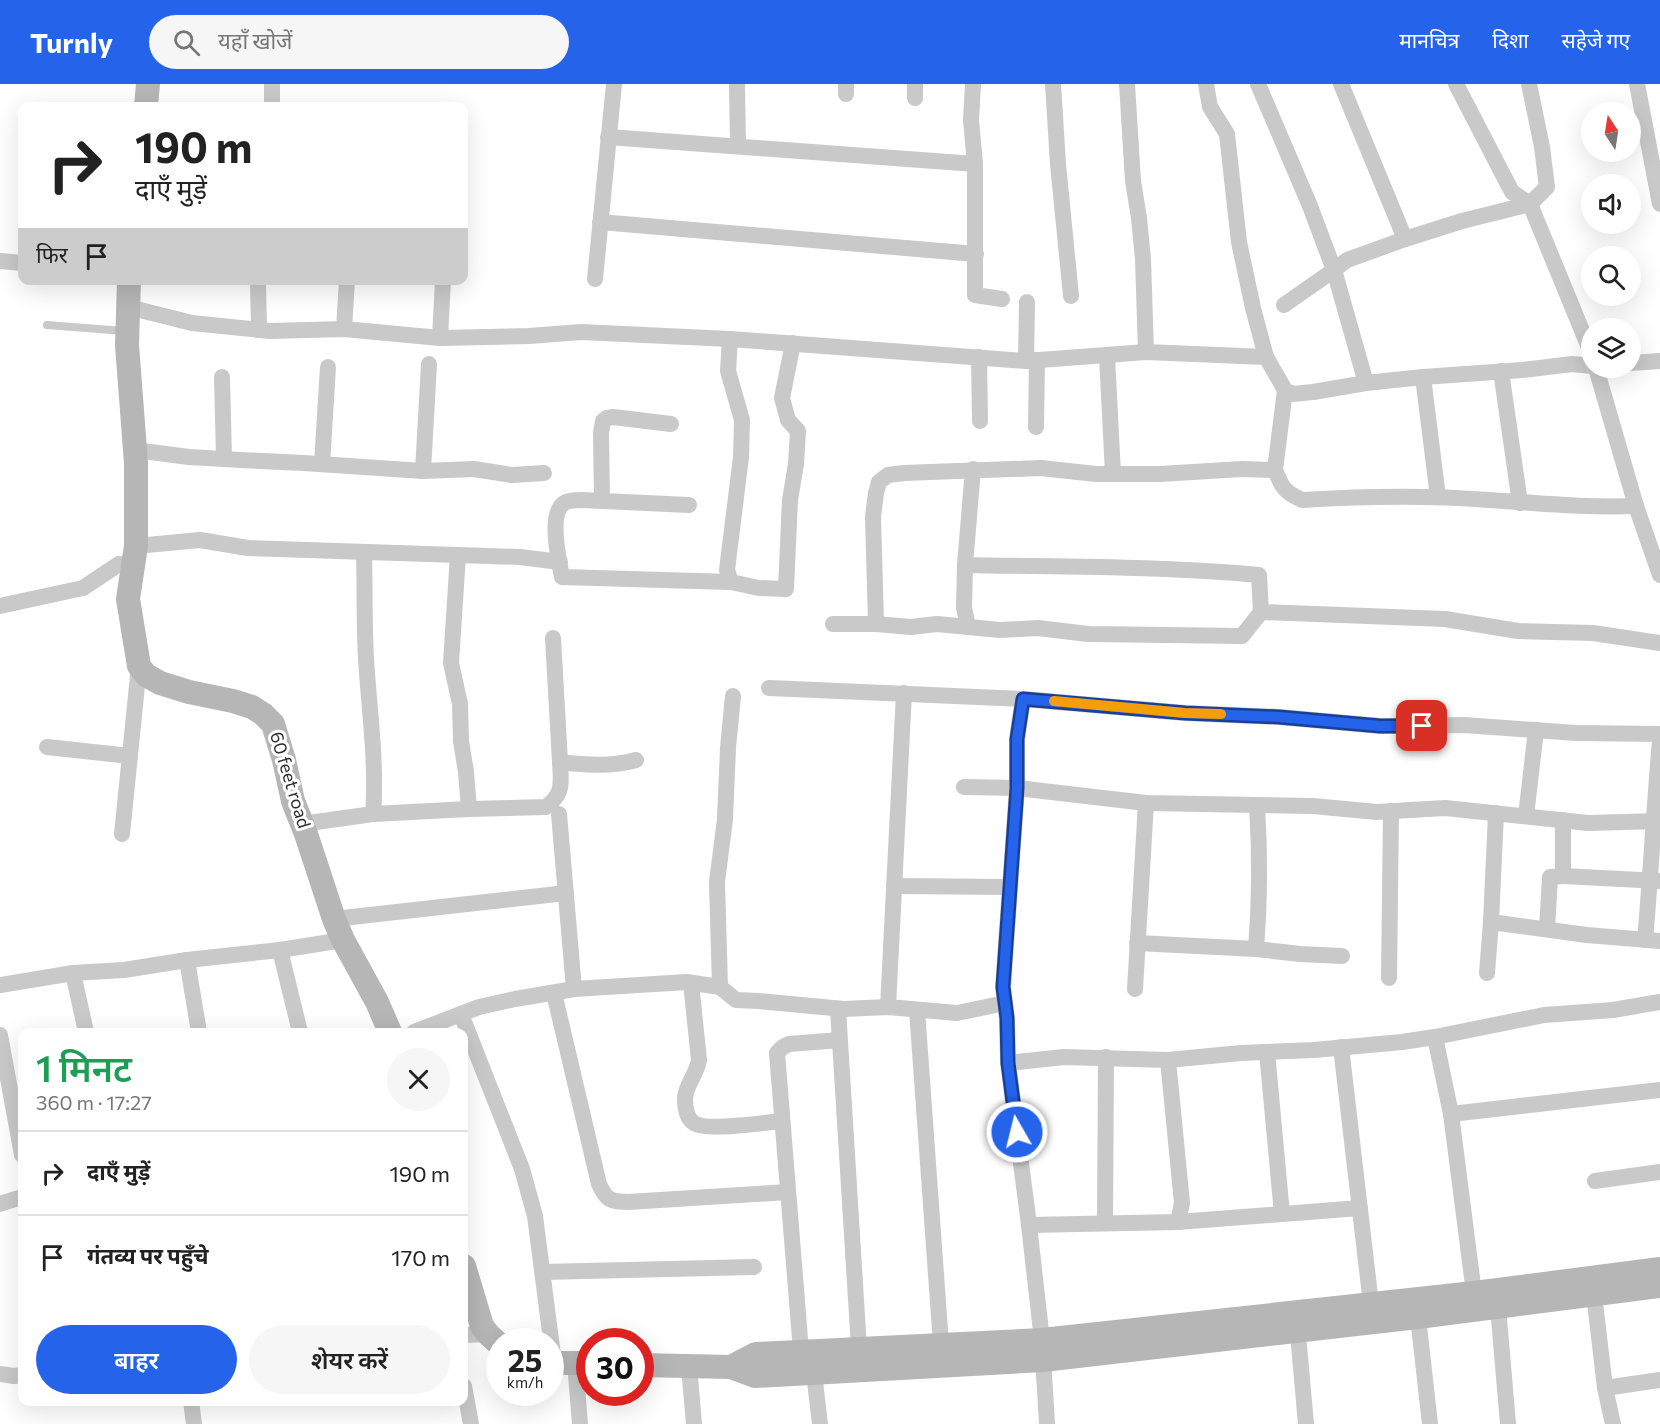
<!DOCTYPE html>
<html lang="hi">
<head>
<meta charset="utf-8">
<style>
	body { margin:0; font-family:Commissioner,"Noto Sans Devanagari",sans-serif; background:#f6f6f6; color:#222; height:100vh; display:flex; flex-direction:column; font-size:22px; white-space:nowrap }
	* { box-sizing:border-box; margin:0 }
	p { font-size:20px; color:#767676 }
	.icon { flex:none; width:33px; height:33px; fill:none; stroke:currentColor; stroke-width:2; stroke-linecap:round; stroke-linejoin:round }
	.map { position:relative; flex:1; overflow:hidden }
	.sheet { position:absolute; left:18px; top:944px; width:450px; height:378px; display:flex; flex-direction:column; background:#fff; border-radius:12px; box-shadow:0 6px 24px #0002 }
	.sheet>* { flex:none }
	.top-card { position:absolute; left:18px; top:18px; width:450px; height:183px; border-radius:12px; box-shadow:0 6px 24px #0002; background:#fff; color:#222; overflow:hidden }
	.needle { width:39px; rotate:348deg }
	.controls { position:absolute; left:1581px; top:18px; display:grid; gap:12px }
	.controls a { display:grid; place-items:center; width:60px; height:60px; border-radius:50%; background:#fff; box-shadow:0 6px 24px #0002; font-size:30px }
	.speed { position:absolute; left:486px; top:1244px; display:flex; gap:12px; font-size:30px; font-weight:700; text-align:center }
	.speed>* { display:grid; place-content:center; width:78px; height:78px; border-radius:50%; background:#fff; box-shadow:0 6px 24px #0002; line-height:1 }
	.speed small { font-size:15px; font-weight:400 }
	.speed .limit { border:9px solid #d22; background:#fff; color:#111 }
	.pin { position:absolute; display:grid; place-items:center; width:51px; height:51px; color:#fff; margin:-26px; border-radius:12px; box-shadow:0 3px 9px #0006 }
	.me { position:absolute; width:66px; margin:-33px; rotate:352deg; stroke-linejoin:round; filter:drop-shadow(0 0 4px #0008) }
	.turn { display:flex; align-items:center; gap:21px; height:126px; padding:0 18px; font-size:27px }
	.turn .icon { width:78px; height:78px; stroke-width:2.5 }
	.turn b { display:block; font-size:42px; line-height:51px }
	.then { display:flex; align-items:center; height:57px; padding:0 18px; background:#0003; gap:12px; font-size:22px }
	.round { display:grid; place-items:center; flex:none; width:63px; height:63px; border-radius:32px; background:#f6f6f6 }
	.summary { display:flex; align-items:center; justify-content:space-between; height:102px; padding:0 18px }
	h1 { font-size:36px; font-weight:600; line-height:45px; color:#1e9e55 }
	.primary-button { display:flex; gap:12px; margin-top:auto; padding:12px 18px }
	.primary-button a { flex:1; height:69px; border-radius:36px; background:#2563eb; color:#fff; font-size:24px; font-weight:600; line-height:69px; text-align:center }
	.primary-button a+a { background:#f6f6f6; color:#222 }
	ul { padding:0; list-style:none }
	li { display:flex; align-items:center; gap:18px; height:84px; padding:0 18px; border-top:2px solid #e0e0e0 }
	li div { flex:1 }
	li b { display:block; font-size:22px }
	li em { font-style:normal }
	header { display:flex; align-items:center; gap:36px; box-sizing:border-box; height:84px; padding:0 30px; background:#2563eb; color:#fff }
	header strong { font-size:28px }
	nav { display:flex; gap:33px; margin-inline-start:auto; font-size:21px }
	.search { width:420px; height:54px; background:#f6f6f6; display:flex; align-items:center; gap:15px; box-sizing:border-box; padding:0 21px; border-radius:33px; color:#767676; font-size:22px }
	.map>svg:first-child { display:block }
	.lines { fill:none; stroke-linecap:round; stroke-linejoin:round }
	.lane { stroke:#c9c9c9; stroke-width:8 }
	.street { stroke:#c9c9c9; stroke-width:16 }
	.secondary { stroke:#b6b6b6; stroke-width:24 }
	.route-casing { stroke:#184099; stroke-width:15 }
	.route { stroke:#2563eb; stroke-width:10 }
	.slow { stroke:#f59e0b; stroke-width:10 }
	.labels { text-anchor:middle; stroke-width:6; stroke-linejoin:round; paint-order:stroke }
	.street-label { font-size:18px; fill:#2c2c2c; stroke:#fff }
</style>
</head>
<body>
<header>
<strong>Turnly</strong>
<div class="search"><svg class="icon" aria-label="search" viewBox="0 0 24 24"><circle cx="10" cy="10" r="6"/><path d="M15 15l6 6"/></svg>यहाँ खोजें</div>
<nav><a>मानचित्र</a><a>दिशा</a><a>सहेजे गए</a></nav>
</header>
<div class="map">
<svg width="1660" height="1340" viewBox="0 0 1660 1340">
	<rect width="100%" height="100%" fill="#fff"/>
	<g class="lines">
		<path class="lane" d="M47 241 124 247"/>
		<g class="street">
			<path d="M737 0 738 62"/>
			<path d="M846 0V10"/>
			<path d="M915 0V14"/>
			<path d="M973 0 971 36 975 80V211L1002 215"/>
			<path d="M1053 0 1058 80 1071 212"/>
			<path d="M1127 0 1133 97 1139 134 1143 175 1146 268"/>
			<path d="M1206 0 1210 23 1227 50 1239 158 1253 224 1266 273"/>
			<path d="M1258 0 1310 122 1334 186 1284 221"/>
			<path d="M1341 0 1405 155 1462 137 1530 120 1547 103 1542 63 1529 0"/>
			<path d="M1456 0 1512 108 1530 120 1592 271"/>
			<path d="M1637 0 1660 120"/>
			<path d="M272 22V0"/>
			<path d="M608 53 975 80"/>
			<path d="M600 138 976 170"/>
			<path d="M0 177 22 179"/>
			<path d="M595 195 614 0"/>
			<path d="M258 196 259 246"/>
			<path d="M128 223 192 239 270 247 344 245 440 254 529 252 581 248 730 255 1026 277 1146 268 1266 273 1285 306 1292 310 1313 308 1366 299 1423 293 1523 286 1572 280 1592 282"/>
			<path d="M344 245 347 196"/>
			<path d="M440 254 443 196"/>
			<path d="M730 255 728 287 742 336 741 373 727 486 731 498 759 504 786 505 790 416 796 380 798 347 788 336 782 314 793 259"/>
			<path d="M1107 272 1113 390"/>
			<path d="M979 273 980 337"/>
			<path d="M1026 277 1027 218"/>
			<path d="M1630 279 1660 277"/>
			<path d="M1596 284 1636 422 1660 491"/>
			<path d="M1501 287 1520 419"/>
			<path d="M222 293 224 375"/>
			<path d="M1423 293 1438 413"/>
			<path d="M1366 299 1334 186 1347 176 1405 155"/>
			<path d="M1036 343 1037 276"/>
			<path d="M135 366 189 373 241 376 304 379 423 387 474 385 512 391 544 389"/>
			<path d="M322 380 328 283"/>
			<path d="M1275 386 1285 306"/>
			<path d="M423 387 429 280"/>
			<path d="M602 417 601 349 603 337 607 334 613 333 671 340"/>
			<path d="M689 421 582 416C576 416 569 416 564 419 548 430 559 477 562 493L731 498"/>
			<path d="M136 462 200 456 248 464 520 473 560 478"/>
			<path d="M458 471 451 579 460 620 461 657 466 688 469 725"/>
			<path d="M965 481 973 385"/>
			<path d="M0 522 83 504 119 480 133 482"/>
			<path d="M833 540H876L873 433 876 409 879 398 888 391 904 389 1041 384 1096 390H1160L1242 385 1275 386C1282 403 1284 408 1302 416 1364 412 1427 411 1489 416 1538 419 1587 424 1636 422"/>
			<path d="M876 540 911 543 937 540 1000 546 1038 544 1088 550 1242 552 1261 528"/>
			<path d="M968 543 964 523 965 481C1063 483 1161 482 1259 491L1261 528 1445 535 1518 547 1593 549 1660 559"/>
			<path d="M553 554 560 678"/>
			<path d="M769 604 1023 615"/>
			<path d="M47 663 130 672"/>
			<path d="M964 703 1017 704 1146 719 1313 722 1377 728 1445 724 1588 739 1660 737"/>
			<path d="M373 730 469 725 546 723C564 709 561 700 560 678 585 681 612 683 636 676"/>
			<path d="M559 730 574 905"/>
			<path d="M1526 732 1536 646"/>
			<path d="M302 740 373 730C377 677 369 626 366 574 364 539 365 503 364 468"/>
			<path d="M122 750 139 582"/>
			<path d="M1563 792 1660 797"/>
			<path d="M894 802 1010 803"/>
			<path d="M334 835 566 809"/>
			<path d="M1491 838 1496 729"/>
			<path d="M1547 845 1550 793 1563 792V736"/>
			<path d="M1645 856C1651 789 1654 723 1660 657"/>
			<path d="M1137 859 1256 865C1260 817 1260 770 1257 721"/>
			<path d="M1256 865 1300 870 1342 872"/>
			<path d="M280 866 300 948"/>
			<path d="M187 876 199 948"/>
			<path d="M73 889 86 948"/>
			<path d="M1487 889 1491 838 1587 851 1660 857"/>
			<path d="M1389 894 1391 727"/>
			<path d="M691 899 699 976C697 990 686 1000 685 1014 685 1023 686 1034 694 1039 705 1047 765 1039 781 1037"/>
			<path d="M0 901 73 889 124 886 187 876 280 866 343 856"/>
			<path d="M720 903 717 798 725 735 728 664 733 612"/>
			<path d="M1135 905 1146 719"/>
			<path d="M554 909 599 1100C606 1116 611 1118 628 1118L788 1108"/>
			<path d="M888 923 904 609"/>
			<path d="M838 925 859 1264"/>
			<path d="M917 926 941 1260"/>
			<path d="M461 930 522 1085 535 1132 554 1279"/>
			<path d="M414 948 479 923 515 915 574 905 687 898 720 903 736 916 758 917 844 925 888 923 957 929 1005 919"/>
			<path d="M0 951 22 1071"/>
			<path d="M1435 953 1451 1030 1474 1209"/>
			<path d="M1341 963 1371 1220"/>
			<path d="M1267 968 1282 1130"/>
			<path d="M1168 976 1182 1119 1178 1138"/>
			<path d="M1008 979 1064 973 1168 976 1241 969 1314 966 1402 958 1435 953 1544 931 1613 926 1660 918"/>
			<path d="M1451 1030 1660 1006"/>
			<path d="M1595 1097 1660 1088"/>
			<path d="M0 1120 22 1113"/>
			<path d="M1105 1139 1106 973"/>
			<path d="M1029 1141 1178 1138 1360 1124"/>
			<path d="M542 1188 754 1183"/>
			<path d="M1594 1210 1605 1304 1613 1340"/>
			<path d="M1498 1223 1508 1340"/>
			<path d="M1418 1233 1430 1340"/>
			<path d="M1297 1239 1306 1340"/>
			<path d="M464 1251 488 1250"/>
			<path d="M801 1267 777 969 783 963 789 960 840 956"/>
			<path d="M575 1279 580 1340"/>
			<path d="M689 1282 694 1340"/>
			<path d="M814 1289 820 1340"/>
			<path d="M0 1290 14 1292 22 1291"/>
			<path d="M464 1302 471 1340"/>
			<path d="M1605 1304 1660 1296"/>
			<path d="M191 1317 194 1340"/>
			<path d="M1047 1340 1042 1256 1029 1141 1008 979 1007 935 1003 903 1017 704V655L1023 615 1185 629 1279 633 1381 642 1464 641 1576 649 1660 650"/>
		</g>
		<g class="secondary">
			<path d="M146 22 148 0"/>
			<path d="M129 196 127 261 136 379V462L128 515 139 582 146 591 160 599 189 608 233 617 252 623 263 630 273 640 284 676 293 717 306 750 334 835 343 856 377 918 390 948"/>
			<path d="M464 1182 482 1242 488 1250 500 1261"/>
			<path d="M550 1279H590"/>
			<path d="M640 1281 731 1283 755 1292 1043 1276 1418 1233 1660 1202"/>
			<path d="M731 1283 756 1270 1042 1256 1474 1209 1660 1185"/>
		</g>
	</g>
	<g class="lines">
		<defs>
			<path id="route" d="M1017 1048 1008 979 1007 934 1003 903 1017 704V655L1023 615 1185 629 1279 633 1380 642H1422"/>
		</defs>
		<use href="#route" class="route-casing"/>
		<use href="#route" class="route"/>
		<path class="slow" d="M1054 617 1185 629 1221 630"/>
	</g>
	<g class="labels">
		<g class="street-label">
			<text transform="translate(290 696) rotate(73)" y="6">60 feet road</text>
		</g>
	</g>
</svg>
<div class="controls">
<a><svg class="needle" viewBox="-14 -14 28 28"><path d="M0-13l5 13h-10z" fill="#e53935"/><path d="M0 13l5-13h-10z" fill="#767676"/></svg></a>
<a><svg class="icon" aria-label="sound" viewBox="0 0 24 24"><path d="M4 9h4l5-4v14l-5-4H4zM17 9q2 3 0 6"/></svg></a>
<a><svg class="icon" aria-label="search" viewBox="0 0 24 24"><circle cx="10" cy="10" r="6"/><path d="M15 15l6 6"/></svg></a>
<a><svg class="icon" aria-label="layers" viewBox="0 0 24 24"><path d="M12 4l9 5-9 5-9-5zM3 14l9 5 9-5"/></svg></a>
</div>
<div class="speed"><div>25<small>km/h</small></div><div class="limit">30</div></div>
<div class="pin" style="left:1422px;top:642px;background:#d93025"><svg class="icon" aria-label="arrive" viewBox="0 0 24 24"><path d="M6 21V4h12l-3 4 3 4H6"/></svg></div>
<svg class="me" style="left:1017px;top:1048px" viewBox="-20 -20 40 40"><circle r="17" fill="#2563eb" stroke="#fff" stroke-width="3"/><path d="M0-11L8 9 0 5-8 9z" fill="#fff"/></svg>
<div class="top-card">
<div class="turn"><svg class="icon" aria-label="right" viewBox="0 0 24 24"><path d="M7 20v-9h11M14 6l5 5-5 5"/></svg><div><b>190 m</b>दाएँ मुड़ें</div></div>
<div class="then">फिर<svg class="icon" aria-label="arrive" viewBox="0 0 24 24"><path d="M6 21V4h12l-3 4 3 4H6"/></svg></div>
</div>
<section class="sheet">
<div class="summary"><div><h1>1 मिनट</h1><p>360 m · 17:27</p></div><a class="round"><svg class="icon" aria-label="close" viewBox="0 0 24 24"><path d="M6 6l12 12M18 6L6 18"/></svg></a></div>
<ul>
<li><svg class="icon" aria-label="right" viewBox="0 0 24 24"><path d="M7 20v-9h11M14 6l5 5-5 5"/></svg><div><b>दाएँ मुड़ें</b></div><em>190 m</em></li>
<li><svg class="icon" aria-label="arrive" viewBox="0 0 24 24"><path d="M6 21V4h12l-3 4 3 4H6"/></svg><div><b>गंतव्य पर पहुँचे</b></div><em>170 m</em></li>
</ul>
<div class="primary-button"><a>बाहर</a><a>शेयर करें</a></div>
</section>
</div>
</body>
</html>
